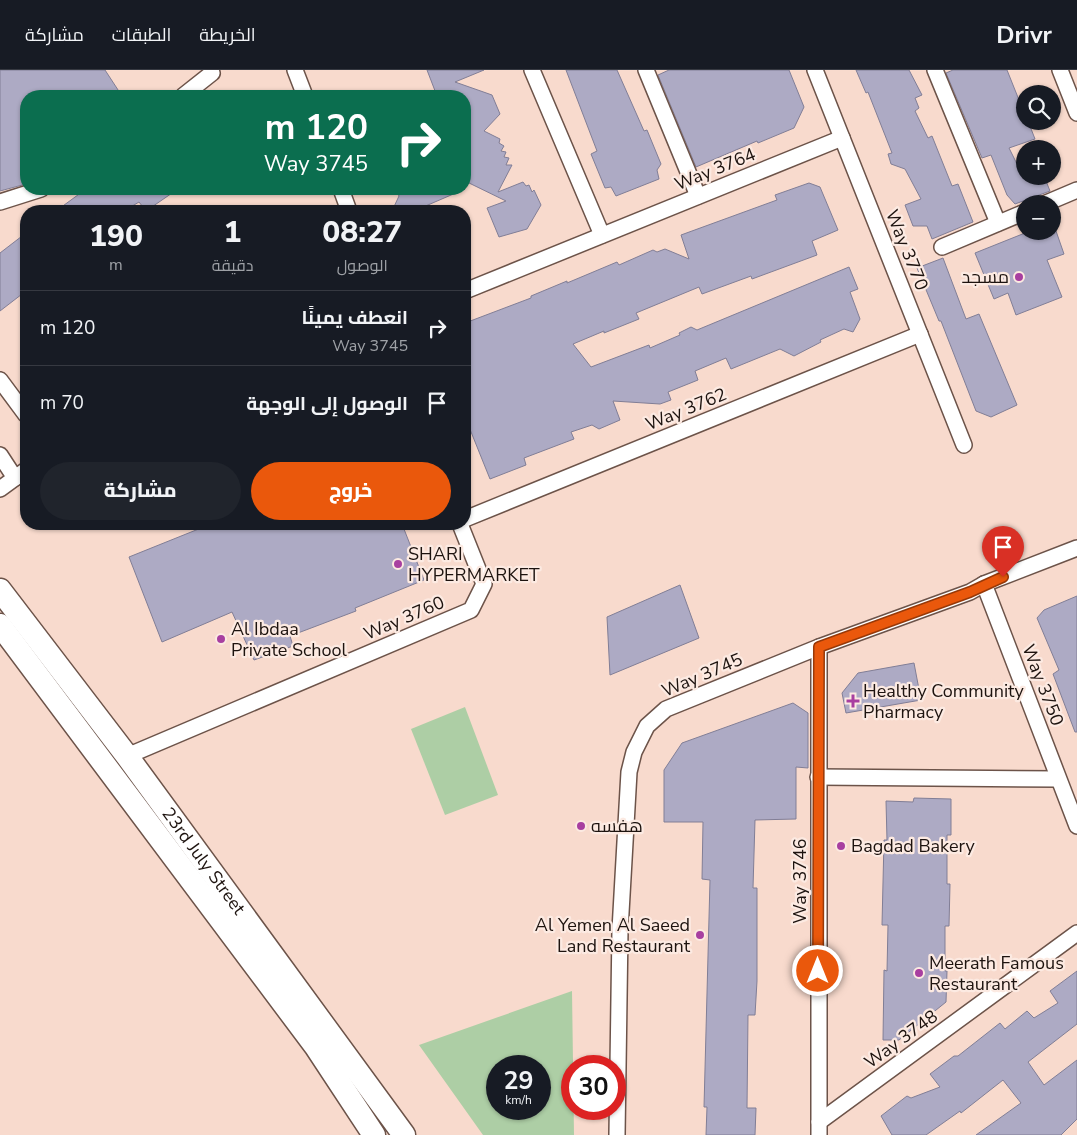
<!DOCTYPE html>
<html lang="ar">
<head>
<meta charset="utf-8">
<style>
	body { margin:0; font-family:"Nunito Sans",Cairo,sans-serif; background:#20242c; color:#f1f3f6; direction:rtl; height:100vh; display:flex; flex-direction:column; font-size:19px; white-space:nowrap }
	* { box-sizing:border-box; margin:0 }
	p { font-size:16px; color:#9ea1a6 }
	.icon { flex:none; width:28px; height:28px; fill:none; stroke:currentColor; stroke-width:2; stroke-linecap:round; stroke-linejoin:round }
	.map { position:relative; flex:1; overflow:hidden; direction:ltr }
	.drawer { position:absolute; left:20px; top:135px; width:451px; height:325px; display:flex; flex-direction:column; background:#171b24; border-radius:20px; box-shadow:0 1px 4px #0004; direction:rtl }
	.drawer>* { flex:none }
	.top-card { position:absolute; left:20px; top:20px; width:451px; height:105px; border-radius:20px; box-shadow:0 1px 4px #0004; direction:rtl; background:#0b6e4f; color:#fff; overflow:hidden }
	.buttons { position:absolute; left:1016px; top:15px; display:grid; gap:10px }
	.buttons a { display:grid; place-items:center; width:45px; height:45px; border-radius:50%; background:#171b24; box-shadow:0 1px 4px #0004; font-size:25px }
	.speed { position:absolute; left:486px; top:985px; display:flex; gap:10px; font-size:25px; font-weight:700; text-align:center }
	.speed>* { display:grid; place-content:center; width:65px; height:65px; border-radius:50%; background:#171b24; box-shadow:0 1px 4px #0004; line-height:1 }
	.speed small { font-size:12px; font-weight:400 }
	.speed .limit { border:8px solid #d22; background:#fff; color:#111 }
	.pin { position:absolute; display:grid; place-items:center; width:42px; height:42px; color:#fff; margin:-51px -21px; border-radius:50% 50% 50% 0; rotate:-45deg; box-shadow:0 0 5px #0007 }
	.pin .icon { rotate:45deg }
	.me { position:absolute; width:55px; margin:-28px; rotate:0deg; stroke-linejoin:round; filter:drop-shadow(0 0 4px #0008) }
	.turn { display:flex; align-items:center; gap:18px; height:105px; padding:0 20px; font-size:22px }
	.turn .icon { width:65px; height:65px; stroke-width:2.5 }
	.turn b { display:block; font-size:35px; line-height:42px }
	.eta { display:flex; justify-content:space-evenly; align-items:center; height:85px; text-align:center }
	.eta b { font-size:30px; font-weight:800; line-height:35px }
	.cta { display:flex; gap:10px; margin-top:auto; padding:10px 20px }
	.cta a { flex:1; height:58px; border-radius:30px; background:#ea580c; color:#fff; font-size:20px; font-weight:800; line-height:58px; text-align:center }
	.cta a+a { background:#20242c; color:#f1f3f6 }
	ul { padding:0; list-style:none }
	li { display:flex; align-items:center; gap:15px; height:75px; padding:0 20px; border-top:1px solid #363941 }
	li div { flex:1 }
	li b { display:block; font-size:19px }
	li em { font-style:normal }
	header { display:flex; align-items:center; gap:30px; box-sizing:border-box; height:70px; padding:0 25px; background:#171b24; border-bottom:1px solid #363941 }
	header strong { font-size:24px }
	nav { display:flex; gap:28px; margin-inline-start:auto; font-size:18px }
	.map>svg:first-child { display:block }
	.green { fill:#adcea5; fill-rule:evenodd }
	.building { fill:#adaac4; stroke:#817e96 }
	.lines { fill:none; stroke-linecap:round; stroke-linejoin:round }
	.street-casing { stroke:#6c5349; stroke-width:18 }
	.primary-casing { stroke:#6c5349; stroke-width:25 }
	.street { stroke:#fff; stroke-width:15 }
	.primary { stroke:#fff; stroke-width:22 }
	.route-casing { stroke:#983908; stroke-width:12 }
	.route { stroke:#ea580c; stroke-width:9 }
	.poi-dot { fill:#a83fa0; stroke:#fceae2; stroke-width:2 }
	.labels { text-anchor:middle; stroke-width:4.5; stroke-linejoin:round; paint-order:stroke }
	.street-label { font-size:18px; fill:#1d130f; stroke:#fceae2 }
	.poi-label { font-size:18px; fill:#1d130f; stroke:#fceae2; text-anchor:start }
</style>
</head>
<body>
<header>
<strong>Drivr</strong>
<nav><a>الخريطة</a><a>الطبقات</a><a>مشاركة</a></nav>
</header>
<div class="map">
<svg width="1077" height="1065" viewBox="0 0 1077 1065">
	<rect width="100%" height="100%" fill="#f8dacd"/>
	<g class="green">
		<path d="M465 637 498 725 445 745 411 659Z"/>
		<path d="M572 921 574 1065H483L419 975ZM498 996H540V1039H498Z"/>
	</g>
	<g class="building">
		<path d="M0 0H105L122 26H26V114L0 121Z"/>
		<path d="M427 0H484L455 12 492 25 500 44 484 61 500 69 499 73 504 76 501 81 506 82 504 87 509 88 506 95H512L498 122 523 112 526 116 529 115 532 122 534 120 541 135 527 159 499 167 487 138 506 131 467 112 465 108V26H437Z"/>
		<path d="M566 0H617L644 61 647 60 661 94 657 100 659 109 616 126 611 117 605 118 591 84 597 81Z"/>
		<path d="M669 0H789L804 37 794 58 758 73 757 71 696 97 658 5Z"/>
		<path d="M856 0H909L922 25 915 28 919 38 915 41 928 68 932 66 952 116 958 114 973 152 932 169 927 156H913L905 135 921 129 905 99 891 94 888 84 892 83 868 22 866 23Z"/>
		<path d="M953 0H1007L1025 45V51H1028L1035 69 1009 78 1023 106H1044L1050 121 1015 134 1007 125 991 85 982 88 946 3Z"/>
		<path d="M809 113 820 117 838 160 812 171 817 185 752 209 751 206 702 224 699 217 636 243 639 249 604 263V261L573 274 591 297 649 275 650 278 680 265 679 263 691 257 697 260 849 197 858 219 850 222 860 249 853 262 844 259 820 270 821 272 794 286 780 279 731 299 726 288 695 301 698 310 668 322 671 330 660 334 613 331 620 350 599 359 592 355 571 362 574 369 524 388 526 395 490 409 465 347V253L531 228V226L567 211V213L617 192 619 195 653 180 657 182 665 179 689 189 681 165 777 130 775 125Z"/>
		<path d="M86 119H178L146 141 139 132 124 141H56Z"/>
		<path d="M396 119H465L414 141H392L399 126Z"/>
		<path d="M1030 161H1056L1064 184 1047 190 1062 227 1016 245 1008 223 994 229 975 183Z"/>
		<path d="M26 163V221L0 241V183Z"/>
		<path d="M943 188 966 249 979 244 1017 335 991 347 976 341 941 251H939L917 198Z"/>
		<path d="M211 454H402L424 510 355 538 356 541 290 566 293 576 254 590 232 542 162 572 129 487Z"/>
		<path d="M680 515 699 568 610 605 607 547Z"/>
		<path d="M1077 526V662H1075L1053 604 1059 600 1037 548 1044 540Z"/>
		<path d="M914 593 921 630 846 643 842 623 858 603Z"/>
		<path d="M793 633 808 643V698L796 697V749L755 750 753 818H757V911L755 945H748L747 1038H756L755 1065H706L707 1037H704L710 810 702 809 703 752H664V700L682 673Z"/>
		<path d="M914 728 951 729V765H947V814H950L949 856H945V901H947L946 932 899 970H883L884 900 887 901 888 855H882L884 770H887L886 731 913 732Z"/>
		<path d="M1077 901V954L1028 992 1044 1015 1077 990V1049L1061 1065H976L1021 1033 1003 1010 961 1043 960 1041 926 1065H892L881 1046 907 1026 911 1028 940 1017 930 1004 954 986H958L1000 953 1005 959 1027 941 1034 948 1058 933 1050 921Z"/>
	</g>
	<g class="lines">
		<defs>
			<g id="street">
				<path d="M295 0 305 26"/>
				<path d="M532 0 602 165"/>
				<path d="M646 0 698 126"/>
				<path d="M815 0 964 375"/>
				<path d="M935 0 998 153"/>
				<path d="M1060 0 1077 43"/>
				<path d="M183 26 212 3 211 0"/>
				<path d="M341 119 349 141"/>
				<path d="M0 132 41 119"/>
				<path d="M1044 134 1077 120"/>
				<path d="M942 177 1025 142"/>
				<path d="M465 221 842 68"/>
				<path d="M0 310 26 345"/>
				<path d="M0 385 15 408"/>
				<path d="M0 419 26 400"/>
				<path d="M465 449 920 264"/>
				<path d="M984 514 1077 756"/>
				<path d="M127 686 471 540 484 514 460 454"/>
				<path d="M818 707 1058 709"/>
				<path d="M819 1052 1077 863"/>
				<path d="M617 1065 620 860 629 702 634 682 647 656 666 639 819 577 970 522 984 514 1077 478"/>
				<path d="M819 1065V577"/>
			</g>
			<g id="primary">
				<path id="s1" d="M0 520 127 686 404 1065"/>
				<path d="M0 555 316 977 374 1065"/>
			</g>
		</defs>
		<use href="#street" class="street-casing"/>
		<use href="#primary" class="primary-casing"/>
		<use href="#street" class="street"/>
		<use href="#primary" class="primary"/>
	</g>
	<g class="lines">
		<defs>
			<path id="route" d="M818 901 819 577 970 522 1003 507"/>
		</defs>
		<use href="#route" class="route-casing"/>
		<use href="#route" class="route"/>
	</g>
	<g class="poi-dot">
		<circle cx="1019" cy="207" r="5"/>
		<circle cx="398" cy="494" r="5"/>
		<circle cx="221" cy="569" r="5"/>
		<path d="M850.5 623.5h5v5h5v5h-5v5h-5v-5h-5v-5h5z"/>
		<circle cx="581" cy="756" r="5"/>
		<circle cx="841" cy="776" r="5"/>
		<circle cx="700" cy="865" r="5"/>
		<circle cx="919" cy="903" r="5"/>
	</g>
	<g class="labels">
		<g class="street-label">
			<text transform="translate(715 99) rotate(-22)" y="6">Way 3764</text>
			<text transform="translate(907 180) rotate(68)" y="6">Way 3770</text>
			<text transform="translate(686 339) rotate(-22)" y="6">Way 3762</text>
			<text transform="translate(404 548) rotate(-23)" y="6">Way 3760</text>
			<text transform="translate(702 605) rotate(-23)" y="6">Way 3745</text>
			<text transform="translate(1043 615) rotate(69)" y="6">Way 3750</text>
			<text dy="6" stroke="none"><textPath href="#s1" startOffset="339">23rd July Street</textPath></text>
			<text transform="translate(800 811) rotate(-90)" y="6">Way 3746</text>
			<text transform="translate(901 969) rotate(-36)" y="6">Way 3748</text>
		</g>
		<g class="poi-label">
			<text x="1009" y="213" text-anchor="end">مسجد</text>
			<text x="408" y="490">SHARI<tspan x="408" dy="21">HYPERMARKET</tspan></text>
			<text x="231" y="565">Al Ibdaa<tspan x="231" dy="21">Private School</tspan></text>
			<text x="863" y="627">Healthy Community<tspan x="863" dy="21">Pharmacy</tspan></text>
			<text x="591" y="762">هفسه</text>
			<text x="851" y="782">Bagdad Bakery</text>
			<text x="690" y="861" text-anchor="end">Al Yemen Al Saeed<tspan x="690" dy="21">Land Restaurant</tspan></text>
			<text x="929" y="899">Meerath Famous<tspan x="929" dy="21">Restaurant</tspan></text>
		</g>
	</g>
</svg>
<div class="buttons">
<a><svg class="icon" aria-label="search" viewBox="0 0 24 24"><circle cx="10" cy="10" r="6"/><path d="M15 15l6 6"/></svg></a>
<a>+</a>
<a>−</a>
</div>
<div class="speed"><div>29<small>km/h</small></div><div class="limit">30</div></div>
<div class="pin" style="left:1003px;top:507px;background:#d93025"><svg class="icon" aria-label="arrive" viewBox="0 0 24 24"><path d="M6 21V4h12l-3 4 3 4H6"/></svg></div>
<svg class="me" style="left:818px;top:901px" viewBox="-20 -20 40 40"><circle r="17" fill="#ea580c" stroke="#fff" stroke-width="3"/><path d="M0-11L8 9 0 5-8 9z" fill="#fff"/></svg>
<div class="top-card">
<div class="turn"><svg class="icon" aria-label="right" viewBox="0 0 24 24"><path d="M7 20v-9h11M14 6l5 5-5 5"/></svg><div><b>120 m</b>Way 3745</div></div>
</div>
<section class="drawer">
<div class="eta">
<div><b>08:27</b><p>الوصول</p></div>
<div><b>1</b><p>دقيقة</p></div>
<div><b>190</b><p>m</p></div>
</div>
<ul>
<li><svg class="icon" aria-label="right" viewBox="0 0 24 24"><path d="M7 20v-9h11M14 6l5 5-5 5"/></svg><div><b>انعطف يمينًا</b><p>Way 3745</p></div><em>120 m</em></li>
<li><svg class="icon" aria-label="arrive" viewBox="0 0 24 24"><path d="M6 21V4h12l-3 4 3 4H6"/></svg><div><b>الوصول إلى الوجهة</b></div><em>70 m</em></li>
</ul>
<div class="cta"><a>خروج</a><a>مشاركة</a></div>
</section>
</div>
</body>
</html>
